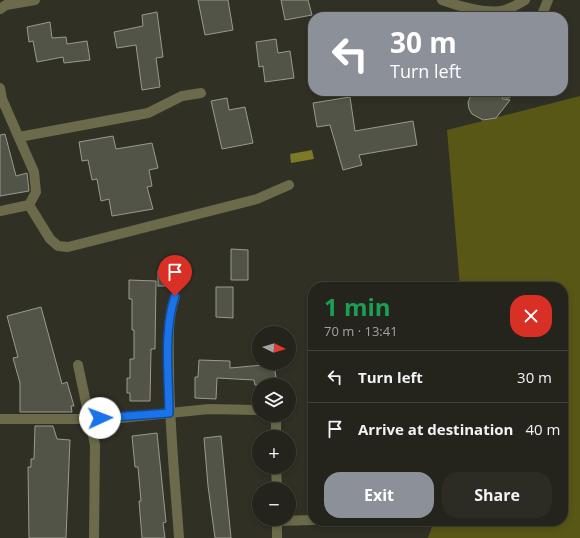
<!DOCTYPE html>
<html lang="en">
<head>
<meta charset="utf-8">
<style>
	body { margin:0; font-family:"Open Sans",sans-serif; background:#2c2c25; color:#f1f3f6; height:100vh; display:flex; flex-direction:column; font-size:15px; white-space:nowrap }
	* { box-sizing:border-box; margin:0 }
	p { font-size:13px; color:#a3a4a3 }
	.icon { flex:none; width:22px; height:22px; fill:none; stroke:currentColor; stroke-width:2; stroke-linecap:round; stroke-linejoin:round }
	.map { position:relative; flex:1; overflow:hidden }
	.panel { position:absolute; left:308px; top:282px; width:260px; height:244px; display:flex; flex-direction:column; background:#24241c; border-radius:16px; box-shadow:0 2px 6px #0003,0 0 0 1px #41413b }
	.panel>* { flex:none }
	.banner { position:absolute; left:308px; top:12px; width:260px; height:84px; border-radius:16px; box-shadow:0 2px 6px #0003,0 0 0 1px #41413b; background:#8c9099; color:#fff; overflow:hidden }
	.needle { width:26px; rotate:95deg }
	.buttons { position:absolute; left:252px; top:326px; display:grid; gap:8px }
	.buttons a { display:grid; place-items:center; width:44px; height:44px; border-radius:50%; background:#24241c; box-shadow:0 2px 6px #0003,0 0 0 1px #41413b; font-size:20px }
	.pin { position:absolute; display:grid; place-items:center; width:34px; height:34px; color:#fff; margin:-41px -17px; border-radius:50% 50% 50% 0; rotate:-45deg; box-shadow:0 0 4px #0007 }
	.pin .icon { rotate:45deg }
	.me { position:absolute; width:44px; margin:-22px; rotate:88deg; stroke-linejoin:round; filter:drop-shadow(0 0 3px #0008) }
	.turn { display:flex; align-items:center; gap:14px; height:84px; padding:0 16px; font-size:18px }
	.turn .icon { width:52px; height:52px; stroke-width:2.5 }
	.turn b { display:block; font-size:28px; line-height:34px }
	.round { display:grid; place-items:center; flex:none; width:42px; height:42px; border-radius:16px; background:#2c2c25 }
	.summary { display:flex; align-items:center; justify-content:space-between; height:68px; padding:0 16px }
	h1 { font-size:24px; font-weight:700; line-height:30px; color:#1e9e55 }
	.button { display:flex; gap:8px; margin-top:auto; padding:8px 16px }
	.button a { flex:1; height:46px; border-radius:16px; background:#8c9099; color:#fff; font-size:16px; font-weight:700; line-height:46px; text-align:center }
	.button a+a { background:#2c2c25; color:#f1f3f6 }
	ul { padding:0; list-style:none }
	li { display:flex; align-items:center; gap:12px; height:52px; padding:0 16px; border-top:1px solid #41413b }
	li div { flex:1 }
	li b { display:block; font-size:15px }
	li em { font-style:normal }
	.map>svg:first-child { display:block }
	.forest { fill:#595716 }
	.water { fill:#7c7a24 }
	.building { fill:#535448; stroke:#9a9a8d }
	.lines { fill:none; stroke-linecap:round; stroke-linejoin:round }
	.minor { stroke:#6b6b4b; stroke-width:10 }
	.route-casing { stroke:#114b97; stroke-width:10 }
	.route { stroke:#1a73e8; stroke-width:7 }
</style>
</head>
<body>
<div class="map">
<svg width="580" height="538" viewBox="0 0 580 538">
	<rect width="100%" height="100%" fill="#303025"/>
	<path class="forest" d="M580 96V538H428L434 521H563V287H460L447 130Z"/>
	<path class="water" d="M312 150 314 159 291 163 290 154Z"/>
	<g class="building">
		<path d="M198 0H228L233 30 205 35Z"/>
		<path d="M281 0H308L312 15 285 20Z"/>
		<path d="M157 12 163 57 156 58 160 87 142 90 136 45 117 48 114 32 143 26 142 15Z"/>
		<path d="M50 22 52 38 66 37 67 44 87 41 90 60 64 63 63 57 37 62 33 41 29 42 27 27Z"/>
		<path d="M276 39 278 53 290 51 294 78 265 82 263 66 259 67 256 42Z"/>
		<path d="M473 91H500L503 99 510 100 496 118 483 120 472 114 469 109 468 102Z"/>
		<path d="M350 97 355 131 413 121 417 145 359 155 362 165 343 170 330 125 317 127 313 103Z"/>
		<path d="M227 98 229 110 245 107 253 143 222 149 211 101Z"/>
		<path d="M5 134 16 176 27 173 29 191 0 196V135Z"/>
		<path d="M113 136 116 149 152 143 158 168 149 170 152 186 147 187 153 209 112 216 109 199 101 201 97 179 92 180 88 160 82 161 79 142Z"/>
		<path d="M231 249 248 250V280H231Z"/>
		<rect x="158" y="271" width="17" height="15"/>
		<path d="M129 280 156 281 155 349H151L150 401H130V393H127V378H130V359H134V330H132V299H129Z"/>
		<path d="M216 287H233V318L216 317Z"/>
		<path d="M41 307 62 384 67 382 74 406H71L72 412H20V383L13 358 18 357 7 316Z"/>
		<path d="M199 360 230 361V368L274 364 277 385H255L254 380 217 378 216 399 195 398V377H198Z"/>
		<path d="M35 426H53L57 439 70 440 66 538H29L28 467H31V459H34Z"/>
		<path d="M157 433 166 522 163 523 165 538H142L139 501H141L138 467H135L132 436Z"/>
		<path d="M221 436 231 538H215L208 486 204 438Z"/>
	</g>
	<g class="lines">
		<g class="minor">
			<path d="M442 0C458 6 489 15 505 10 512 8 518 4 525 0"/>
			<path d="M0 9 6 5 35 0"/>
			<path d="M541 17 548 0"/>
			<path d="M0 88 2 99 34 172 36 192 29 205 0 211"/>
			<path d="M507 94V91"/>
			<path d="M19 137 148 113 182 96 201 93"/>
			<path d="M29 205 50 239 58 246 68 247 257 199 289 185"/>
			<path d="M175 297C167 319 169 343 169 366 169 424 175 481 179 538"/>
			<path d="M78 365 95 445 94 538"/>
			<path d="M276 415V437"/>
			<path d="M0 419H111L209 409 259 410"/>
			<path d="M276 467 277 489"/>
			<path d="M277 519V538"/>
			<path d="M277 521 313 520"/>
		</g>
	</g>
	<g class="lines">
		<defs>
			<path id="route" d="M100 418 169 413C169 377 163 331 175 296"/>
		</defs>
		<use href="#route" class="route-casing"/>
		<use href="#route" class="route"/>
	</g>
</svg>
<div class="buttons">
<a><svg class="needle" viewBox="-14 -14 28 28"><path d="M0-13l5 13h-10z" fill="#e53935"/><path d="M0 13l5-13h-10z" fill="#a3a4a3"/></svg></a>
<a><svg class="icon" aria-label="layers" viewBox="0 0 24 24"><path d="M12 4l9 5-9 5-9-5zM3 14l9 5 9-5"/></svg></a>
<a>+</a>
<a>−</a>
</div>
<div class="pin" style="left:175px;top:296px;background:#d93025"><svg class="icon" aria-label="arrive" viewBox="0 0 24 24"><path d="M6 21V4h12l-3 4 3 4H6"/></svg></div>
<svg class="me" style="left:100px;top:418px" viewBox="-20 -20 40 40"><circle r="19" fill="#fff"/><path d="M0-13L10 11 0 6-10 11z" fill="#1a73e8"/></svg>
<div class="banner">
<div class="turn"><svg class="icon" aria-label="left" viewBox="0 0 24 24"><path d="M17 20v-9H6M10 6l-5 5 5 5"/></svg><div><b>30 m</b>Turn left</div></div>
</div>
<section class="panel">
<div class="summary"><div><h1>1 min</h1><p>70 m · 13:41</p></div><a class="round" style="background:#d93025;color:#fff"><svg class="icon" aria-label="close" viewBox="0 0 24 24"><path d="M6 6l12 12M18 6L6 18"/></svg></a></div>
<ul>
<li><svg class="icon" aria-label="left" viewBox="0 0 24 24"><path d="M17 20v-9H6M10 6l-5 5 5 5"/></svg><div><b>Turn left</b></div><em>30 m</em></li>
<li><svg class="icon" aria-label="arrive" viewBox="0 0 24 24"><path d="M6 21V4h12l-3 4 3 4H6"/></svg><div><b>Arrive at destination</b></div><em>40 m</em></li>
</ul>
<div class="button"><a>Exit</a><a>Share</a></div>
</section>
</div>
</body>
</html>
